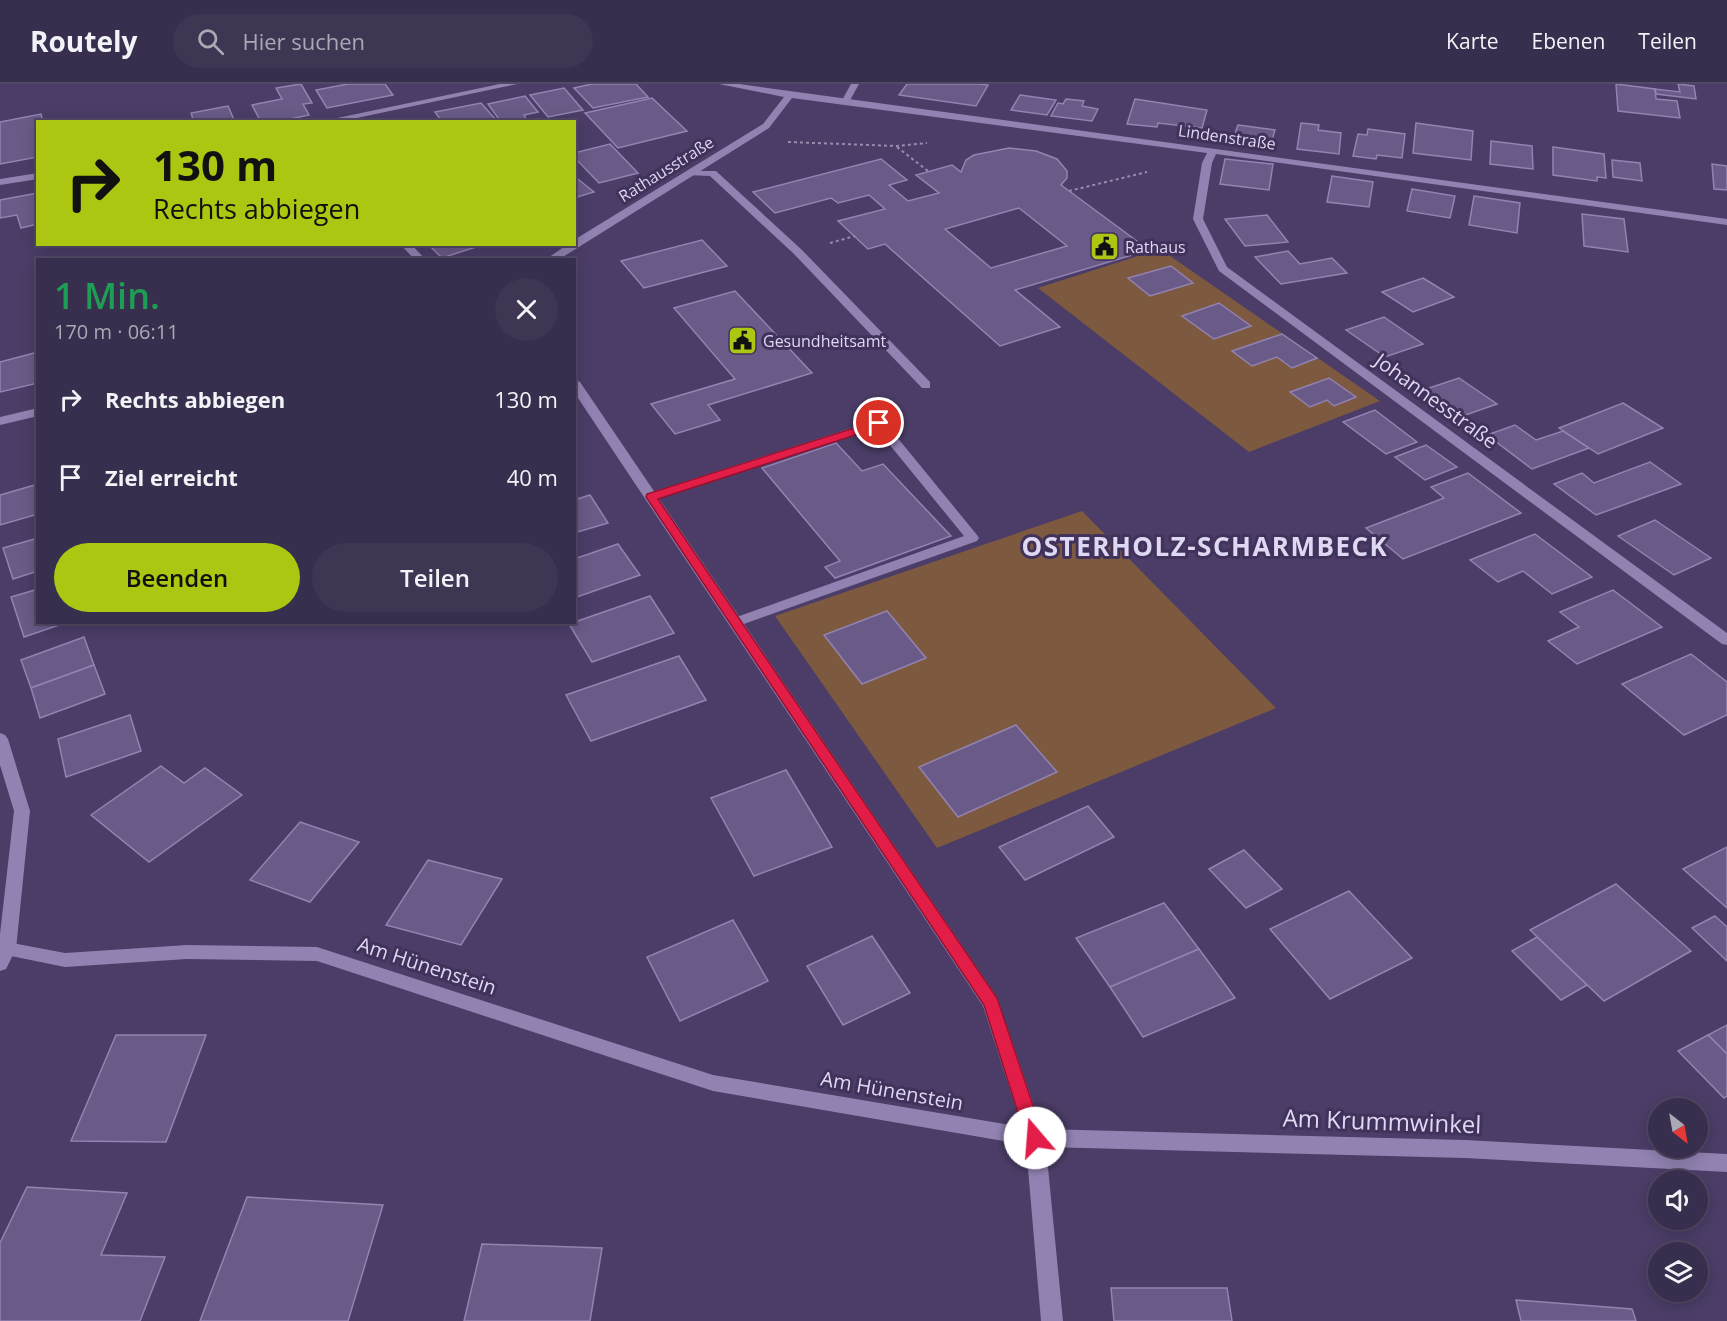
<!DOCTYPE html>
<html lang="de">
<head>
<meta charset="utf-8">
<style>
	body { margin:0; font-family:"Open Sans",sans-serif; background:#3f3654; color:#f1f3f6; height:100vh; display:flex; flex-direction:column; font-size:22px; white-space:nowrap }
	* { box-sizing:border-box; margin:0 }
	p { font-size:20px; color:#aba8b6 }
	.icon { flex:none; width:33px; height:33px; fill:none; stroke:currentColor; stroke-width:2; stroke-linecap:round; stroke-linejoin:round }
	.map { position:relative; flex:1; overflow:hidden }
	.drawer { position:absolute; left:36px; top:174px; width:540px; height:366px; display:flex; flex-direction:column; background:#382e4d; border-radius:0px; box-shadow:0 3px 15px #0003,0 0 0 2px #524a65 }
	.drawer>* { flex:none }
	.guide { position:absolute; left:36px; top:36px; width:540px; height:126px; border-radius:0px; box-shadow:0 3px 15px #0003,0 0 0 2px #524a65; background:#acc611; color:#111; overflow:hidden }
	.needle { width:39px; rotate:149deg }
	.buttons { position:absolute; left:1648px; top:1014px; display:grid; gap:12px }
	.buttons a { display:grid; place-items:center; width:60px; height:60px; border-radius:50%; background:#382e4d; box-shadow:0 3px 15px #0003,0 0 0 2px #524a65; font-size:30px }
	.pin { position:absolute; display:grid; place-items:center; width:51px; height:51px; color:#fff; margin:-26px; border:3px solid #fff; border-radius:50%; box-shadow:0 2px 6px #0007 }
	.me { position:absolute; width:66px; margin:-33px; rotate:342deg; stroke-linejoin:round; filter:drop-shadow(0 0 4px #0008) }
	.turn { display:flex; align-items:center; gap:21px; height:126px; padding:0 18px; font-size:27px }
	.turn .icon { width:78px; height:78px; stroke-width:2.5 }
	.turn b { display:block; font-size:42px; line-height:51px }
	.round { display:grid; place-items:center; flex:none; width:63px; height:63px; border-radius:32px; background:#3f3654 }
	.overview { display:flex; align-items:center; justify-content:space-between; height:102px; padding:0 18px }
	h1 { font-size:36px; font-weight:600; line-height:45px; color:#1e9e55 }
	.button { display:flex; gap:12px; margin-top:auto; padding:12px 18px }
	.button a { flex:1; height:69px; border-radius:36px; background:#acc611; color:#111; font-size:24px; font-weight:600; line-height:69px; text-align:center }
	.button a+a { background:#3f3654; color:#f1f3f6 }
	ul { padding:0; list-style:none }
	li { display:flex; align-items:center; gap:18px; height:78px; padding:0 18px }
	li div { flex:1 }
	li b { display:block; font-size:22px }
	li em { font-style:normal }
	header { display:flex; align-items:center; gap:36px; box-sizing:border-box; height:84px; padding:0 30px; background:#382e4d; border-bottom:2px solid #524a65 }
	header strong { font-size:28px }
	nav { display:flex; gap:33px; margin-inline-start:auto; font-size:21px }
	.search { width:420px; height:54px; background:#3f3654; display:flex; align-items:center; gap:15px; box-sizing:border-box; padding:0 21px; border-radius:33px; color:#aba8b6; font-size:22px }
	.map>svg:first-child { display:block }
	.green { fill:#7d5a3f }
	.building { fill:#695a87; stroke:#9283b3; stroke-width:1.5; fill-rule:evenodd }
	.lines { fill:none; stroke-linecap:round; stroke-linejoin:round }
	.path { stroke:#968cae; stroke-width:2; stroke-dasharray:3 3; stroke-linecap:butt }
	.service { fill:#9182b1; fill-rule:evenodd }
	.minor { fill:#9182b1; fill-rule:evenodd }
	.tertiary { fill:#9182b1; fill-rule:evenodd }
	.route { fill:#e11d48; stroke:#92132f; stroke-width:1.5 }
	.labels { text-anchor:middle; stroke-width:6; stroke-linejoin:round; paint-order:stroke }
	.far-street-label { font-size:16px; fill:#dfd8f2; stroke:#41325c }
	.far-poi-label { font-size:16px; fill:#dfd8f2; stroke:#41325c; text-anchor:start }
	.street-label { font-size:20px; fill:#dfd8f2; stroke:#41325c }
	.near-street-label { font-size:24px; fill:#dfd8f2; stroke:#41325c }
	.district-label { font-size:26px; font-weight:bold; letter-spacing:1.5px; fill:#dfd8f2; stroke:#41325c }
</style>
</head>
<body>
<header>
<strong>Routely</strong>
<div class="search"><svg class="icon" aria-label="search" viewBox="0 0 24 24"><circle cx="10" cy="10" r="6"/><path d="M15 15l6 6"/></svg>Hier suchen</div>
<nav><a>Karte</a><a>Ebenen</a><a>Teilen</a></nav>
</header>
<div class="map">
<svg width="1727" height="1237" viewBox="0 0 1727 1237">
	<rect width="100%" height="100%" fill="#4b3d67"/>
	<g class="green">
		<path d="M1160 165 1380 317 1249 368 1038 204Z"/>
		<path d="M1082 427 1276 624 937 764 775 532Z"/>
	</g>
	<g class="building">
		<path d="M301 0 312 19 303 20 309 31 276 38H261L252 21 282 15 276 4Z"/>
		<path d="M348 0H385L393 11 327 24 316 6Z"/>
		<path d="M592 0H636L648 13 593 24 574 4Z"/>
		<path d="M907 0H980L988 1 976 22 899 11Z"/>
		<path d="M1616 0 1655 5 1656 15 1677 17 1680 34 1618 27Z"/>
		<path d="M1678 0 1694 2 1696 15 1656 10 1655 5 1680 8Z"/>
		<path d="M564 4 583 26 548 33 530 11Z"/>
		<path d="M1020 11 1056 16 1047 31 1011 26Z"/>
		<path d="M525 12 538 28 524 31 528 38H501L488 20Z"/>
		<path d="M652 14 687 47 618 64 585 29Z"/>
		<path d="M1066 15 1084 17 1082 22 1098 25 1092 37 1051 32 1058 19 1063 20Z"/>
		<path d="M1135 15 1207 26 1202 44 1158 39 1157 43 1127 40Z"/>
		<path d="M481 19 497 37 442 38 435 28Z"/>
		<path d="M228 22 235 38H194L191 29Z"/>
		<path d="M41 30 43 38H38V73L0 80V38Z"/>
		<path d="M1301 39 1319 41 1318 46 1341 49 1339 70 1297 65Z"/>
		<path d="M1416 39 1473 47 1471 76 1413 69Z"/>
		<path d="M1238 41 1275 46 1271 60 1233 55Z"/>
		<path d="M1368 45 1405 50 1402 74 1377 71 1376 75 1353 72 1358 50 1367 51Z"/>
		<path d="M1491 57 1532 62 1533 85 1490 80Z"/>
		<path d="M610 60 638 89 599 99 574 73V69Z"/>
		<path d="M1553 63 1604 70 1606 94 1597 93V97L1553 91Z"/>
		<path d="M1009 64 1036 67 1057 75 1067 87V94L1061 101 1149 166 1015 206 1060 243 1000 262 885 160 868 165 838 137 885 125 869 111 838 119 831 114 775 129 753 108 881 75 907 96 889 101 908 117 939 109 916 91 952 81 961 88 966 76 974 71ZM1019 124 1067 162 991 184 945 145Z"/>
		<path d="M1225 75 1273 80 1269 106 1220 100Z"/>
		<path d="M1612 76 1640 79 1642 97 1613 93Z"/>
		<path d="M1712 80 1727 82V106L1714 105Z"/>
		<path d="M574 92 594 108 574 114Z"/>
		<path d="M1332 92 1373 98 1369 123 1327 118Z"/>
		<path d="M1412 105 1455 112 1450 134 1407 127Z"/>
		<path d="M38 109V140L21 144 17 131 0 134V116Z"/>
		<path d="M1474 112 1520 119 1517 149 1469 141Z"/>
		<path d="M1582 130 1624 135 1628 168 1584 162Z"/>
		<path d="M1267 131 1288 158 1245 162 1225 135Z"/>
		<path d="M702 156 727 182 644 204 621 177Z"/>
		<path d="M428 160H485L442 174Z"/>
		<path d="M1288 167 1300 180 1332 174 1347 189 1281 200 1255 173Z"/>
		<path d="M1171 182 1193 199 1150 212 1128 194Z"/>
		<path d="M1423 194 1454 213 1413 228 1382 208Z"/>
		<path d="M735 207 812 289 708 321 720 336 675 350 651 320 735 295 674 224Z"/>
		<path d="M1219 219 1251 242 1214 255 1182 232Z"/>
		<path d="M1384 233 1423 260 1385 273 1346 246Z"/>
		<path d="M1282 250 1317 274 1292 284 1277 273 1252 282 1232 267Z"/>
		<path d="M38 268V299L0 308V278Z"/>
		<path d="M1329 294 1356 313 1334 322 1327 316 1310 323 1290 308Z"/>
		<path d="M1459 294 1497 320 1460 333 1423 306Z"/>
		<path d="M1623 319 1663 344 1598 370 1559 344Z"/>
		<path d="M1375 326 1417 358 1386 370 1343 338Z"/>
		<path d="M1515 341 1536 356 1563 347 1589 364 1532 385 1487 351Z"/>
		<path d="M836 359 862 387 883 380 951 452 835 494 825 483 840 477 762 384Z"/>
		<path d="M1426 361 1457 383 1425 396 1395 373Z"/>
		<path d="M1650 378 1681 400 1596 431 1554 400 1582 389 1594 399Z"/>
		<path d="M1468 389 1521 429 1403 475 1366 444 1444 414 1431 403Z"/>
		<path d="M38 400V430L0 441V411Z"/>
		<path d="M590 411 608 439 574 449V416Z"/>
		<path d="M1655 436 1711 474 1674 491 1618 452Z"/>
		<path d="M1535 450 1592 493 1552 510 1523 487 1498 498 1470 476Z"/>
		<path d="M38 454V487L13 495 3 464Z"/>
		<path d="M618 460 640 491 574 514V475Z"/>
		<path d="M38 505V538H68L24 553 11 513Z"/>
		<path d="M1613 506 1662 543 1577 580 1548 557 1579 543 1560 528Z"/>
		<path d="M650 512 674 549 592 578 569 540Z"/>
		<path d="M887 527 926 574 862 600 824 551Z"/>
		<path d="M84 553 94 581 31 604 21 576Z"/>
		<path d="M1691 570 1727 598V631L1684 651 1622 600Z"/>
		<path d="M679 572 706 616 591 657 566 611Z"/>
		<path d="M94 581 105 610 40 634 31 604Z"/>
		<path d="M130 631 141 667 66 693 58 655Z"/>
		<path d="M1016 641 1057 688 958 733 919 683Z"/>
		<path d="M161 682 184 699 205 684 242 711 149 778 91 731Z"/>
		<path d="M786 686 832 763 754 792 711 714Z"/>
		<path d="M1088 722 1114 753 1025 796 999 763Z"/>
		<path d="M300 738 359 758 310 818 250 796Z"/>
		<path d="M1727 763V824L1683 785Z"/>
		<path d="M1244 766 1282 805 1246 824 1209 785Z"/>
		<path d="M428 776 502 795 461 861 386 841Z"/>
		<path d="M1616 800 1691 867 1604 917 1530 846Z"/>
		<path d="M1349 807 1412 874 1330 915 1270 845Z"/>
		<path d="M1164 819 1199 865 1110 903 1076 854Z"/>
		<path d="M1715 832 1727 843V877L1692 844Z"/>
		<path d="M733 836 768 897 680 937 647 873Z"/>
		<path d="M872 852 910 909 843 941 807 882Z"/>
		<path d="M1537 853 1587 901 1561 916 1512 867Z"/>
		<path d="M1199 865 1235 914 1143 953 1110 903Z"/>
		<path d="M1727 941V970L1708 951Z"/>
		<path d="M116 951H206L166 1058 71 1057Z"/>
		<path d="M1708 951 1727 970V1012L1724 1014 1678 967Z"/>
		<path d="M27 1103 127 1109 101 1171 165 1173 140 1237H0V1159Z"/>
		<path d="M247 1113 383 1121 348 1237H200Z"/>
		<path d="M482 1160 602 1164 590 1237H464Z"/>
		<path d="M1111 1204H1227L1232 1237H1114Z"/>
		<path d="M1516 1216 1632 1225 1636 1237H1521Z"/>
	</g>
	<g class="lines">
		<g class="path">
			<path d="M788 58 897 62 927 59"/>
			<path d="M897 63 928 87"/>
			<path d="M1069 107 1147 88"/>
			<path d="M830 159 855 152"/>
		</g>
		<g class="service">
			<path d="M851 0H859L848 20H842L841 18Z"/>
			<path d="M687 87H716L802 166 930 298V304H922L794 170 710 92 687 91Z"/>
			<path d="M400 160H411L426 176H415Z"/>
			<path d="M879 335 883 336 977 451 979 454 977 457 741 541H731L729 538 731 535 964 452 876 344 656 416H646L645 413 646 410Z"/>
		</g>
		<g class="minor">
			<path d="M719 0H739L1727 135V141L1216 70 1212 79 1203 135 1227 183 1727 549V561L1722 560 1219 187 1193 135 1202 79 1207 69 792 14 769 44 558 176H545L568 160H574V156L763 40 784 13Z"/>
			<path d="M574 295 580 298 997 913 1042 1045 1465 1056 1727 1070V1088L1465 1074 1046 1063 1063 1237H1041L1026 1061 713 1007 317 877 187 875 65 883 1 870 0 861 7 858 65 869 187 861 317 863 713 991 1022 1043 983 922 574 308Z"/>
			<path d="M38 324V332L0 341V333Z"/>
		</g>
		<g class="tertiary">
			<path d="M500 0H517L338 38H318Z"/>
			<path d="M38 89V95L0 101V95Z"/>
			<path d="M0 649 5 651 8 655 30 727 16 865 6 885 0 887V850L14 727 0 681Z"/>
		</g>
	</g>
	<path class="route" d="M879 336 883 337V342L658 415 997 914 1044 1054 1041 1059 1035 1062 1028 1059 1026 1054 984 921 646 413 647 410Z"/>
	<defs>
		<symbol id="civic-square" viewBox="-11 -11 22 22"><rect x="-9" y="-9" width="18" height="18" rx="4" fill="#acc611" stroke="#41325c"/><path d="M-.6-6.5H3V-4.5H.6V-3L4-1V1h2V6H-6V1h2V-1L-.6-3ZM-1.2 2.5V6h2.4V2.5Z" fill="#111"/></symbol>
	</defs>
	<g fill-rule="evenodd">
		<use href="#civic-square" x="1088" y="146" width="33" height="33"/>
		<use href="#civic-square" x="726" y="240" width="33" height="33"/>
	</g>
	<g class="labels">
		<g class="far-street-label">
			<text transform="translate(1227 53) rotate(8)" y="6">Lindenstraße</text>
			<text transform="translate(666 85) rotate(-32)" y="6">Rathausstraße</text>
		</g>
		<g class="far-poi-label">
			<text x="1125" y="169">Rathaus</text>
			<text x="763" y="263">Gesundheitsamt</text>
		</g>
		<g class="street-label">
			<text transform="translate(1436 317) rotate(36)" y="7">Johannesstraße</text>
			<text transform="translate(427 882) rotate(18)" y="7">Am Hünenstein</text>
			<text transform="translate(892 1007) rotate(10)" y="7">Am Hünenstein</text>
		</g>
		<g class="near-street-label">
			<text transform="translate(1382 1038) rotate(2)" y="8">Am Krummwinkel</text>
		</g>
		<g class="district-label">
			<text x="1205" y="472">OSTERHOLZ-SCHARMBECK</text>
		</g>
	</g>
</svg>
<div class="buttons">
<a><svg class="needle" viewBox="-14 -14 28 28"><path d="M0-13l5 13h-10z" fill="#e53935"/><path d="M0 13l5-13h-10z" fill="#aba8b6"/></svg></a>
<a><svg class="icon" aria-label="sound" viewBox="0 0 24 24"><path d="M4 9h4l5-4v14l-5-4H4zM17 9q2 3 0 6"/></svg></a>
<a><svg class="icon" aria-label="layers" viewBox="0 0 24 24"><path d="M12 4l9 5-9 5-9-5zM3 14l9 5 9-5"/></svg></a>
</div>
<div class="pin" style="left:879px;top:339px;background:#d93025"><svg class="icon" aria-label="arrive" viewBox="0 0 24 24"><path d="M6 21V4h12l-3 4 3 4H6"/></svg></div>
<svg class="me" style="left:1035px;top:1054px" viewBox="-20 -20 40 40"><circle r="19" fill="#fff"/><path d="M0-13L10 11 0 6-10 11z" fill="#e11d48"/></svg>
<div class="guide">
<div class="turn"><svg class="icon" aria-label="right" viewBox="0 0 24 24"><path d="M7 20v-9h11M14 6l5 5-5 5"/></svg><div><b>130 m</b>Rechts abbiegen</div></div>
</div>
<section class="drawer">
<div class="overview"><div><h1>1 Min.</h1><p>170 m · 06:11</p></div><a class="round"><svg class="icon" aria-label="close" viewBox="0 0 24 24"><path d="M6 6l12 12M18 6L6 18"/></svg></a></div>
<ul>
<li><svg class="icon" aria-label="right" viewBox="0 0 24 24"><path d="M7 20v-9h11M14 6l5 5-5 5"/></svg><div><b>Rechts abbiegen</b></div><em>130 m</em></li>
<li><svg class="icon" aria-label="arrive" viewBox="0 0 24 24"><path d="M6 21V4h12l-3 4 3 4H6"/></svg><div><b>Ziel erreicht</b></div><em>40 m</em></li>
</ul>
<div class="button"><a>Beenden</a><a>Teilen</a></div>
</section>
</div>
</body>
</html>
